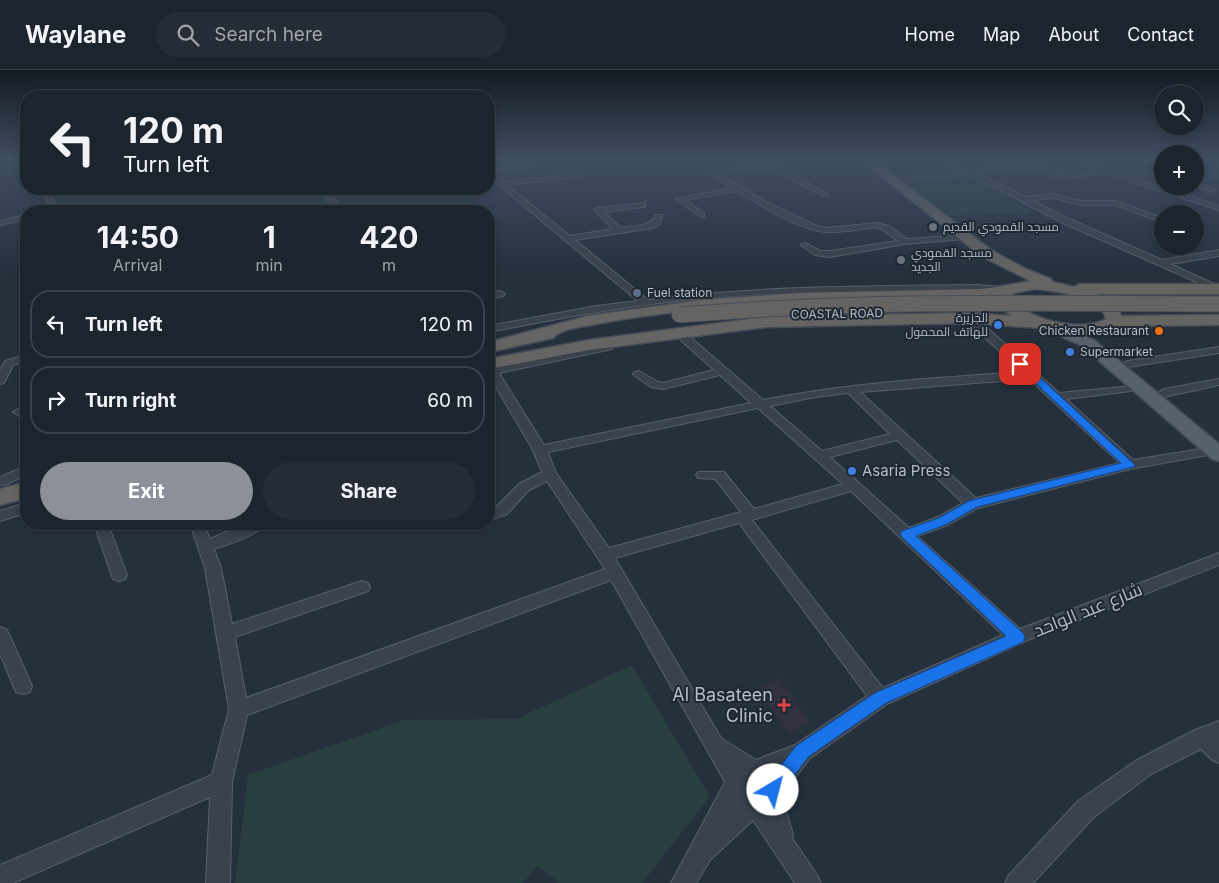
<!DOCTYPE html>
<html lang="en">
<head>
<meta charset="utf-8">
<style>
	body { margin:0; font-family:Inter,Cairo,sans-serif; background:#252c36; color:#f1f3f6; height:100vh; display:flex; flex-direction:column; font-size:19px; white-space:nowrap }
	* { box-sizing:border-box; margin:0 }
	p { font-size:16px; color:#a0a4aa }
	.icon { flex:none; width:28px; height:28px; fill:none; stroke:currentColor; stroke-width:2; stroke-linecap:round; stroke-linejoin:round }
	.map { position:relative; flex:1; overflow:hidden }
	.details { position:absolute; left:20px; top:135px; width:475px; height:325px; display:flex; flex-direction:column; background:#1c242e; border-radius:20px; box-shadow:0 2px 8px #0003,0 0 0 1px #3a414a }
	.details>* { flex:none }
	.hud { position:absolute; left:20px; top:20px; width:475px; height:105px; border-radius:20px; box-shadow:0 2px 8px #0003,0 0 0 1px #3a414a; background:#1c242e; color:#f1f3f6; overflow:hidden }
	.controls { position:absolute; left:1154px; top:15px; display:grid; gap:10px }
	.controls a { display:grid; place-items:center; width:50px; height:50px; border-radius:50%; background:#1c242e; box-shadow:0 2px 8px #0003,0 0 0 1px #3a414a; font-size:25px }
	.pin { position:absolute; display:grid; place-items:center; width:42px; height:42px; color:#fff; margin:-21px; border-radius:10px; box-shadow:0 2px 8px #0006 }
	.me { position:absolute; width:55px; margin:-28px; rotate:37deg; stroke-linejoin:round; filter:drop-shadow(0 0 4px #0008) }
	.turn { display:flex; align-items:center; gap:18px; height:105px; padding:0 20px; font-size:22px }
	.turn .icon { width:65px; height:65px; stroke-width:2.5 }
	.turn b { display:block; font-size:35px; line-height:42px }
	.eta { display:flex; justify-content:space-evenly; align-items:center; height:85px; text-align:center }
	.eta b { font-size:30px; font-weight:700; line-height:35px }
	.primary-button { display:flex; gap:10px; margin-top:auto; padding:10px 20px }
	.primary-button a { flex:1; height:58px; border-radius:30px; background:#8c9099; color:#fff; font-size:20px; font-weight:700; line-height:58px; text-align:center }
	.primary-button a+a { background:#252c36; color:#f1f3f6 }
	ul { padding:0; list-style:none }
	li { display:flex; align-items:center; gap:15px; height:68px; margin:0 10px 8px; padding:0 10px; border:2px solid #3a414a; border-radius:20px }
	li div { flex:1 }
	li b { display:block; font-size:19px }
	li em { font-style:normal }
	header { display:flex; align-items:center; gap:30px; box-sizing:border-box; height:70px; padding:0 25px; background:#1c242e; border-bottom:1px solid #3a414a }
	header strong { font-size:24px }
	nav { display:flex; gap:28px; margin-inline-start:auto; font-size:18px }
	.search { width:350px; height:45px; background:#252c36; display:flex; align-items:center; gap:12px; box-sizing:border-box; padding:0 18px; border-radius:28px; color:#a0a4aa; font-size:19px }
	.map>svg:first-child { display:block }
	.medical { fill:#32313e }
	.green { fill:#283e3f }
	.lines { fill:none; stroke-linecap:round; stroke-linejoin:round }
	.minor-casing { stroke:#57606b; stroke-width:2 }
	.primary-casing { stroke:#424b56; stroke-width:3 }
	.trunk-casing { stroke:#444d58; stroke-width:3 }
	.minor { fill:#39424d; fill-rule:evenodd }
	.primary { fill:#57616d; fill-rule:evenodd }
	.trunk { fill:#656462; fill-rule:evenodd }
	.trunk-bridge-casing { stroke:#444d58; stroke-width:17; stroke-linecap:butt }
	.trunk-bridge { stroke:#656462; stroke-width:15 }
	.route { fill:#1a73e8; stroke:#114b97 }
	.worship-dot { fill:#6b7280; stroke:#1e2732; stroke-width:2 }
	.service-dot { fill:#5c6f8a; stroke:#1e2732; stroke-width:2 }
	.shop-dot { fill:#3f7fe0; stroke:#1e2732; stroke-width:2 }
	.food-dot { fill:#e8710a; stroke:#1e2732; stroke-width:2 }
	.health-dot { fill:#e0444e; stroke:#1e2732; stroke-width:2 }
	.labels { text-anchor:middle; stroke-width:4; stroke-linejoin:round; paint-order:stroke }
	.far-poi-label { font-size:12px; fill:#b5bdc8; stroke:#1e2732; text-anchor:start }
	.far-street-label { font-size:12px; fill:#b5bdc8; stroke:#1e2732 }
	.poi-label { font-size:15px; fill:#b5bdc8; stroke:#1e2732; text-anchor:start }
	.near-street-label { font-size:18px; fill:#b5bdc8; stroke:#1e2732 }
	.near-poi-label { font-size:18px; fill:#b5bdc8; stroke:#1e2732; text-anchor:end }
</style>
</head>
<body>
<header>
<strong>Waylane</strong>
<div class="search"><svg class="icon" aria-label="search" viewBox="0 0 24 24"><circle cx="10" cy="10" r="6"/><path d="M15 15l6 6"/></svg>Search here</div>
<nav><a>Home</a><a>Map</a><a>About</a><a>Contact</a></nav>
</header>
<div class="map">
<svg width="1219" height="813" viewBox="0 0 1219 813">
	<rect width="100%" height="100%" fill="#25303d"/>
	<path class="medical" d="M779 608 811 653 789 663 757 617Z"/>
	<g class="green">
		<path d="M1195 90H1219V112L1195 104Z"/>
		<path d="M967 104 1014 130 1033 143 941 146 897 110Z"/>
		<path d="M632 595 710 727 642 813H559L537 796 523 813H235L248 705 404 650 516 649Z"/>
	</g>
	<g class="lines">
		<defs>
			<g id="minor">
				<path d="M785 90H801L775 95 828 124V126H824L768 97 720 104 766 132 817 156 827 158 877 153 889 156 907 169 964 165 968 167 964 169 905 174 830 187 815 185 801 175 805 173 820 181H830L898 171 883 160 876 157C860 159 842 163 826 162 800 160 759 135 737 121L685 130 704 143V147H701L675 129 732 118 712 104V102Z"/>
				<path d="M937 90H946L968 100 1022 94 1064 101V103L1062 104 1022 98 975 102 1025 127 1054 124 1081 131H1116L1162 148V152L1115 135H1081L1054 128 1032 130 1067 148 1162 190 1219 180V186L1170 194 1219 216V222L1061 152 969 104 892 113 889 111 892 109 962 102Z"/>
				<path d="M1069 90C1088 90 1105 101 1123 105 1135 107 1150 101 1162 102V106L1152 105 1133 108 1219 136V140L1105 103 1051 109 1050 108 1053 106 1098 101Z"/>
				<path d="M530 95V97L528 98 489 102V98Z"/>
				<path d="M489 102 503 112 578 104V106L576 107 507 115 570 166 613 159 594 140 598 138 645 133V137H642L604 142 621 158C633 156 650 157 656 145H662L660 154 653 158 575 170 648 230C757 216 867 216 977 215L1003 217 1008 220 1003 223 977 221C887 222 797 220 707 228 634 234 561 248 489 262V256L596 236 638 231 489 107Z"/>
				<path d="M1195 112 1215 119 1216 120 1213 122 1195 116Z"/>
				<path d="M40 119H46L60 141H54Z"/>
				<path d="M107 119H113L115 123 110 124Z"/>
				<path d="M318 119H325L344 141H337Z"/>
				<path d="M26 145V149L0 155V151Z"/>
				<path d="M500 221 505 224 503 226 489 229V223Z"/>
				<path d="M970 245 974 246 1059 323 1144 315 1146 317 1140 320 1066 329 1133 390 1214 377 1219 378V383L1130 399 978 438 948 455 917 466 1020 559 1219 483V495L1023 572 887 634 809 689 784 723 782 729 793 764 792 768 817 805 821 813H795L753 750 710 790 696 813H671L725 712 611 510 247 645 232 712 230 813H206L210 727 13 813H0V795L212 705 229 639 205 498 190 454H204L210 469 245 454H264C257 466 227 475 214 479L221 498 232 554 362 511 368 513 370 517 368 521 235 567 246 628 605 499 547 411 529 420 507 444 489 450V440L497 436 519 414 542 402 533 380 489 305V298L608 274 612 275 613 277 612 279 499 303 544 375 751 333 720 305 663 319 651 317 635 306 633 304 635 302 639 301 658 312 663 313 714 300 674 264 673 262 674 260H682L763 330C849 313 935 308 1022 302L966 250V246ZM1029 309 1120 393 976 428 860 322ZM848 323 890 364 822 381 770 336 815 327ZM758 338 843 414 754 439 724 402H698L696 405 698 408 715 409 741 442 609 478 556 403 548 382ZM897 370 963 433 938 447 909 458 830 387ZM851 421 1003 565 883 618 752 450ZM739 453 867 626 795 675 756 690 721 668 615 488ZM750 710 756 711 762 717V721L759 725 754 724 747 717 746 713Z"/>
				<path d="M1219 277V283L1128 297 1122 294 1128 291Z"/>
				<path d="M26 285V291L13 295 4 313 0 314V300L5 291Z"/>
				<path d="M1219 309V315L1164 327 1158 323 1164 319Z"/>
				<path d="M26 335V343L19 346 13 342Z"/>
				<path d="M26 396V405L7 414 0 415V407Z"/>
				<path d="M26 433V443L0 451V441Z"/>
				<path d="M94 454H108L127 505 125 509 119 511 113 509Z"/>
				<path d="M0 557 6 559 9 564 32 616 30 622 23 624 16 622 0 584Z"/>
				<path d="M1219 651V693L1212 690 1201 679 1151 704 1094 747 1033 813H1005L1009 805 1078 731 1137 690 1195 660Z"/>
			</g>
			<path id="primary" d="M1049 250 1094 270 1219 374V391L1212 389 1082 276 1043 258 1041 255 1043 252Z"/>
			<g id="trunk">
				<path d="M861 90H873L991 180 1026 199 1051 209 1053 212 1074 217 1080 214H1219V224H1097C1107 227 1119 235 1121 246L1219 245V255L1117 256 1110 260 1090 264H1073L1040 258 970 253 766 257 589 280 489 299V289L589 270 766 247 970 243 1012 246 1004 240 995 227C939 231 882 230 825 232 749 234 671 240 596 254 584 257 561 258 553 268L489 282V272L588 246 702 230 799 223 979 219C997 218 1013 214 1031 211L981 186ZM1036 219C1055 221 1102 226 1106 249 1081 263 1026 250 1011 227L1013 223Z"/>
				<path d="M26 412V428L0 435V419Z"/>
			</g>
		</defs>
		<use href="#minor" class="minor-casing"/>
		<use href="#primary" class="primary-casing"/>
		<use href="#trunk" class="trunk-casing"/>
		<use href="#minor" class="minor"/>
		<use href="#primary" class="primary"/>
		<use href="#trunk" class="trunk"/>
		<defs>
			<path id="trunk-bridge" d="M679 245C859 230 1039 233 1219 234"/>
		</defs>
		<use href="#trunk-bridge" class="trunk-bridge-casing"/>
		<use href="#trunk-bridge" class="trunk-bridge"/>
	</g>
	<linearGradient id="sky" x2="0" y2="1"><stop stop-color="#141a22"/><stop offset="0.44" stop-color="#404e62"/><stop offset="1" stop-color="#404e62" stop-opacity="0"/></linearGradient>
	<rect width="1219" height="204" fill="url(#sky)"/>
	<path class="route" d="M1020 291 1023 292 1135 395 1133 397 977 437 947 454 916 466 1023 563 1025 567 1023 572 886 633 808 687 779 726 773 729 767 726 764 720 767 714 796 676 875 623 1006 566 902 467 900 464 902 461 939 448 969 431 1121 393 1017 296V292Z"/>
	<g class="worship-dot">
		<circle cx="933" cy="157" r="5"/>
		<circle cx="901" cy="190" r="5"/>
	</g>
	<circle class="service-dot" cx="637" cy="223" r="5"/>
	<g class="shop-dot">
		<circle cx="998" cy="255" r="5"/>
		<circle cx="1070" cy="282" r="5"/>
		<circle cx="852" cy="401" r="5"/>
	</g>
	<circle class="food-dot" cx="1159" cy="261" r="5"/>
	<path class="health-dot" d="M781.5 627.5h5v5h5v5h-5v5h-5v-5h-5v-5h5z"/>
	<g class="labels">
		<g class="far-poi-label">
			<text x="943" y="161">مسجد القمودي القديم</text>
			<text x="911" y="187">مسجد القمودي<tspan x="911" dy="14">الجديد</tspan></text>
			<text x="647" y="227">Fuel station</text>
			<text x="988" y="252" text-anchor="end">الجزيرة<tspan x="988" dy="14">للهاتف المحمول</tspan></text>
			<text x="1149" y="265" text-anchor="end">Chicken Restaurant</text>
			<text x="1080" y="286">Supermarket</text>
		</g>
		<g class="far-street-label">
			<text transform="translate(837 244) rotate(-1)" y="4">COASTAL ROAD</text>
		</g>
		<g class="poi-label">
			<text x="862" y="406">Asaria Press</text>
		</g>
		<g class="near-street-label">
			<text transform="translate(1088 540) rotate(-22)" y="6">شارع عبد الواحد</text>
		</g>
		<g class="near-poi-label">
			<text x="773" y="631">Al Basateen<tspan x="773" dy="21">Clinic</tspan></text>
		</g>
	</g>
</svg>
<div class="controls">
<a><svg class="icon" aria-label="search" viewBox="0 0 24 24"><circle cx="10" cy="10" r="6"/><path d="M15 15l6 6"/></svg></a>
<a>+</a>
<a>−</a>
</div>
<div class="pin" style="left:1020px;top:294px;background:#d93025"><svg class="icon" aria-label="arrive" viewBox="0 0 24 24"><path d="M6 21V4h12l-3 4 3 4H6"/></svg></div>
<svg class="me" style="left:773px;top:720px" viewBox="-20 -20 40 40"><circle r="19" fill="#fff"/><path d="M0-13L10 11 0 6-10 11z" fill="#1a73e8"/></svg>
<div class="hud">
<div class="turn"><svg class="icon" aria-label="left" viewBox="0 0 24 24"><path d="M17 20v-9H6M10 6l-5 5 5 5"/></svg><div><b>120 m</b>Turn left</div></div>
</div>
<section class="details">
<div class="eta">
<div><b>14:50</b><p>Arrival</p></div>
<div><b>1</b><p>min</p></div>
<div><b>420</b><p>m</p></div>
</div>
<ul>
<li><svg class="icon" aria-label="left" viewBox="0 0 24 24"><path d="M17 20v-9H6M10 6l-5 5 5 5"/></svg><div><b>Turn left</b></div><em>120 m</em></li>
<li><svg class="icon" aria-label="right" viewBox="0 0 24 24"><path d="M7 20v-9h11M14 6l5 5-5 5"/></svg><div><b>Turn right</b></div><em>60 m</em></li>
</ul>
<div class="primary-button"><a>Exit</a><a>Share</a></div>
</section>
</div>
</body>
</html>
